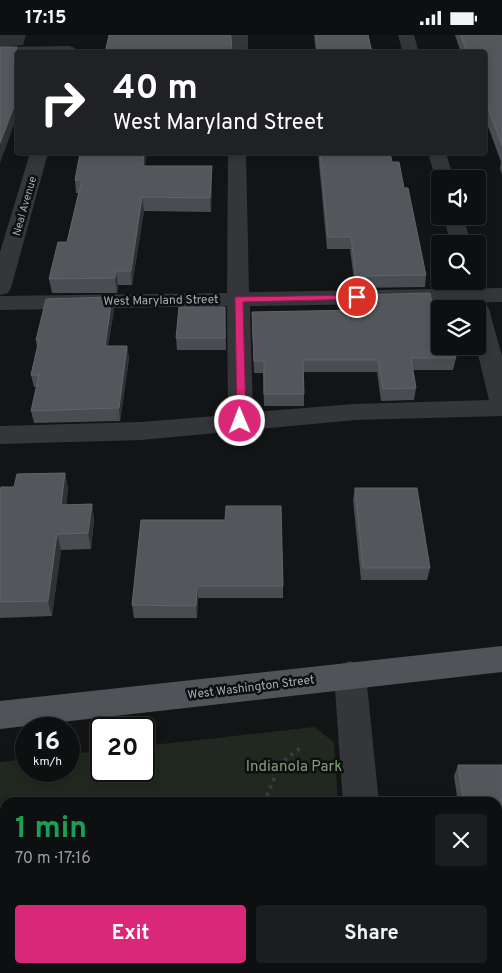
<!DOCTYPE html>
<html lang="en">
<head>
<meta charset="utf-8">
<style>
	body { margin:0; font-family:Overpass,sans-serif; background:#1c1d1e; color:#f1f3f6; height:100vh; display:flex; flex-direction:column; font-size:19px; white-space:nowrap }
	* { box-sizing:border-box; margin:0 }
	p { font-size:16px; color:#9b9c9f }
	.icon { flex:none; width:28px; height:28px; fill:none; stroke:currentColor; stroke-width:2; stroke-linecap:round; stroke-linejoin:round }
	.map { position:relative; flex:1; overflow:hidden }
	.panel { position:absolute; left:0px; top:762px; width:502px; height:176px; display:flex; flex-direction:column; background:#0e0f10; border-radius:15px 15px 0 0; box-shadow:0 2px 8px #0003,0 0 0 1px #2e2f30 }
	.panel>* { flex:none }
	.banner { position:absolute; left:15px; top:15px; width:472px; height:105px; border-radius:5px; box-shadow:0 2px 8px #0003,0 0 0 1px #2e2f30; background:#202124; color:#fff; overflow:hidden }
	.controls { position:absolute; left:431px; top:135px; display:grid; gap:10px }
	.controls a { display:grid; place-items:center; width:55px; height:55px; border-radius:5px; background:#0e0f10; box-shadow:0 2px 8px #0003,0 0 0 1px #2e2f30; font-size:25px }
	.speed { position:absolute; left:15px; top:682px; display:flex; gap:10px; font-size:25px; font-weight:700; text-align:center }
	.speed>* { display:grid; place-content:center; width:65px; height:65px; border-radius:50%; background:#0e0f10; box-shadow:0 2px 8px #0003,0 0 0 1px #2e2f30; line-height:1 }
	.speed small { font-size:12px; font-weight:400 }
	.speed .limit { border:2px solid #111; border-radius:8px; background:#fff; color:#111 }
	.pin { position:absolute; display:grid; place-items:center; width:42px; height:42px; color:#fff; margin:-21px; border:2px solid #fff; border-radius:50%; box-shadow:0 1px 5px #0007 }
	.me { position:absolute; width:55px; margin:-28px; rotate:359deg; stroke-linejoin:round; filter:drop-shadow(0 0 4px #0008) }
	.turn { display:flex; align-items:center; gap:18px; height:105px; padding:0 15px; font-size:22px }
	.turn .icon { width:65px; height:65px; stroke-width:2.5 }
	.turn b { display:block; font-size:35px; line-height:42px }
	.round { display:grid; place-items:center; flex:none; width:52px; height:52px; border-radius:5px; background:#1c1d1e }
	.overview { display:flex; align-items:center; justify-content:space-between; height:85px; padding:0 15px }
	h1 { font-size:30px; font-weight:700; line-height:38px; color:#1e9e55 }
	.button { display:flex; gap:10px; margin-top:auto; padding:10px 15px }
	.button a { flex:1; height:58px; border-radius:5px; background:#db2777; color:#fff; font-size:20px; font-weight:700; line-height:58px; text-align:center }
	.button a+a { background:#1c1d1e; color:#f1f3f6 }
	.status { display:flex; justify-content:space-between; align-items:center; height:35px; padding:0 25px; background:#0e0f10; direction:ltr }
	.status svg { height:14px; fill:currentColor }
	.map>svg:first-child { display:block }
	.green { fill:#202820 }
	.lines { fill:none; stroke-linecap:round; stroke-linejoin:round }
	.path { stroke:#3a3e41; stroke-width:4; stroke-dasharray:3 5; stroke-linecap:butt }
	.minor { fill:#34363a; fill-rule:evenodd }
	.major { fill:#505459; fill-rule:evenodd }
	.wall { fill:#494c50 }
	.shaded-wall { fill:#2f3134 }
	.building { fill:#53575b; stroke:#606469 }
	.route { fill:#db2777; stroke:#8e194d }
	.labels { text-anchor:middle; stroke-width:5; stroke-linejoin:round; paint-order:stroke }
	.far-street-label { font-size:11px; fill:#a5aeb5; stroke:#0e0f10 }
	.street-label { font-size:12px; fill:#a5aeb5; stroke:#0e0f10 }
	.near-park-label { font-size:15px; fill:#82a07c; stroke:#0e0f10 }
</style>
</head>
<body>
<div class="status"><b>17:15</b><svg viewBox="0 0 49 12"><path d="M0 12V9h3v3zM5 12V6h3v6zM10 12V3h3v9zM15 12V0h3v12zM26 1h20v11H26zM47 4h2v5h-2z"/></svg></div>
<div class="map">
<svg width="502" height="938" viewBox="0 0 502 938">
	<rect width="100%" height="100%" fill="#131415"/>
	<path class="green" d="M314 692 334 707 338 767 5 768V934H349L350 938H0V727L26 724V736H69V719L101 716V736H144V711Z"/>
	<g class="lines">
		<g class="path">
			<path d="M264 768 280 729 300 713"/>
			<path d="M191 938 193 934"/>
		</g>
		<g class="minor">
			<rect x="232" y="0" width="16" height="18"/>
			<path d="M398 0H414L419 18H403Z"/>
			<path d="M69 11 75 13 76 18H18V22H0V12Z"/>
			<path d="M30 118H48L11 253 8 258 0 260V217Z"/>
			<path d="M228 118H246L249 257 502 253V267L250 271 253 377 355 369 489 365 476 311 478 274H467L470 269 478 267 486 269 489 274 502 321V381L355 385 141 405 0 409V391L141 387 228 380 227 271 0 275V261L227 258Z"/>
			<path d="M428 118H446L454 144H440V149L437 148Z"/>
			<path d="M443 181H463L471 209H451Z"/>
			<path d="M350 626 361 630 366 640 379 768H343L334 640 339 630Z"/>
			<rect x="355" y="934" width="40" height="4"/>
		</g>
		<path class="major" d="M502 611V637L0 694V666Z"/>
	</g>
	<g class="wall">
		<path d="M314 0H368L372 18H316Z"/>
		<path d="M455 0H502V140L500 133 501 127 485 83V18H461Z"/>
		<path d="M318 118H390L392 127 404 153 426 240 425 252 355 253 350 214H327Z"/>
		<path d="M145 131 212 145 211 177 144 176 132 250H118L117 258H52L49 244 67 207 78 158H76L75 145Z"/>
		<path d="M358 260 433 274 456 323 453 335H413L416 353 414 365 381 366 377 337H303L304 359V371H264L263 338H254L252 289 357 275V271Z"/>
		<path d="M225 272 226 315H177L176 303Z"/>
		<path d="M114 275 108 311H127L129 323 120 386 34 388 31 376 37 352H34L31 340 37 313 36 305Z"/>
		<path d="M65 438 68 454 66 470 92 469 94 485 91 514 61 515 52 581 0 583V457Z"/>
		<path d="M355 453 430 533 427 545H361L353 465Z"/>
		<path d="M141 485 283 551V563H198L197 583H134L132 570Z"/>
		<path d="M458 730H502V879H498V768H458L454 741Z"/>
	</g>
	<g class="shaded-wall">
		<path d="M0 0H26L23 10 0 12Z"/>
		<path d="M17 12 18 18V29L13 25Z"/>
		<path d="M18 61V79L0 128V108Z"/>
		<path d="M144 118H147L144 140 143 127Z"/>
		<path d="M212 131V145L211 177 210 163Z"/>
		<path d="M142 162 144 176 132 250 131 236Z"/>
		<path d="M116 236 118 250 117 258 115 243Z"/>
		<path d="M112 262 114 275 106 323 105 311Z"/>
		<path d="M127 311 129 323 120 386 119 373Z"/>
		<path d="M65 438 68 454 64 486 61 470Z"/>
		<path d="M92 469 94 485 91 514 88 498Z"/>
		<path d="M57 499 61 515 52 581 48 566Z"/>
		<path d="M197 551 198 563 197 583 196 571Z"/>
	</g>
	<g class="building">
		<path d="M109 0H231L232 18H105Z"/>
		<path d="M316 0H368L372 17H369V18H318Z"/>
		<path d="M461 0H502V110L485 65V18H467Z"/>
		<path d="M0 12H17L13 25H18V61L0 108Z"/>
		<path d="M80 118H144L143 127 144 131H212L210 163 142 162 131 236H116L115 243 49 244 58 207H67L82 145H75Z"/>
		<path d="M320 118H390L392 127H399L404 153H408L426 240 356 241 351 202H328Z"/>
		<path d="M430 258 433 274H440V311H453L456 323H411L416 353 383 354 378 325H303L304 359H264V326H254L252 277 360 275 358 260Z"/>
		<path d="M112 262 105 311H127L119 373 31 376 39 340H31L39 305H36L46 264Z"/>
		<path d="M179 272H225V303H176Z"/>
		<path d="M65 438 61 470 92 469 88 498 57 499 48 566 0 567V457L1 452H14L17 439Z"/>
		<path d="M355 453H417L430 533H363Z"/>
		<path d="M226 471H281L283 551H197L196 571 132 570 141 485H225Z"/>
		<path d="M458 730H502V869H498V768H464Z"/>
	</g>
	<path class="route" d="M357 260 361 262 360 264 243 267 246 386 240 389 237 388 235 262Z"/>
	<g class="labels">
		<g class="far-street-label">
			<text transform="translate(24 171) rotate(-74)" y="4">Neal Avenue</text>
		</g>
		<g class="street-label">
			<text transform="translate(161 265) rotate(-1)" y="4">West Maryland Street</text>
			<text transform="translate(251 652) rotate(-7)" y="4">West Washington Street</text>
		</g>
		<g class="near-park-label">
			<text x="294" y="736">Indianola Park</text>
		</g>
	</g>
</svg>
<div class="controls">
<a><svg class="icon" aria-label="sound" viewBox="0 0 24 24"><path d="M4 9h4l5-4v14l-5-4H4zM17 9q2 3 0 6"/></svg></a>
<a><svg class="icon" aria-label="search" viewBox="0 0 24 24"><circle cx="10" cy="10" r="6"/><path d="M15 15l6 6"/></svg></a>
<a><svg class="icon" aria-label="layers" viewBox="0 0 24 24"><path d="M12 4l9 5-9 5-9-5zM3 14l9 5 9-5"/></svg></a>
</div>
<div class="speed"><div>16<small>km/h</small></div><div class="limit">20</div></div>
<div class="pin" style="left:357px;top:262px;background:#d93025"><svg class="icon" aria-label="arrive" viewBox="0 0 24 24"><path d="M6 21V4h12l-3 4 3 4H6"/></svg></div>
<svg class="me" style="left:240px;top:386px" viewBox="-20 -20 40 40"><circle r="17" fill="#db2777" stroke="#fff" stroke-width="3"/><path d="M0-11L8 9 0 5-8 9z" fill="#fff"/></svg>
<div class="banner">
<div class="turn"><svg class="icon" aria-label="right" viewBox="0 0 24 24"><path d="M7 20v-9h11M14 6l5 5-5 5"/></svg><div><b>40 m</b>West Maryland Street</div></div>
</div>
<section class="panel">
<div class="overview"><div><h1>1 min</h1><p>70 m · 17:16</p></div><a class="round"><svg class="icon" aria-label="close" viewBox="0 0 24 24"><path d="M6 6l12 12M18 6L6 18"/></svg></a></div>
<div class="button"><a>Exit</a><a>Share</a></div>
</section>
</div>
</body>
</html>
